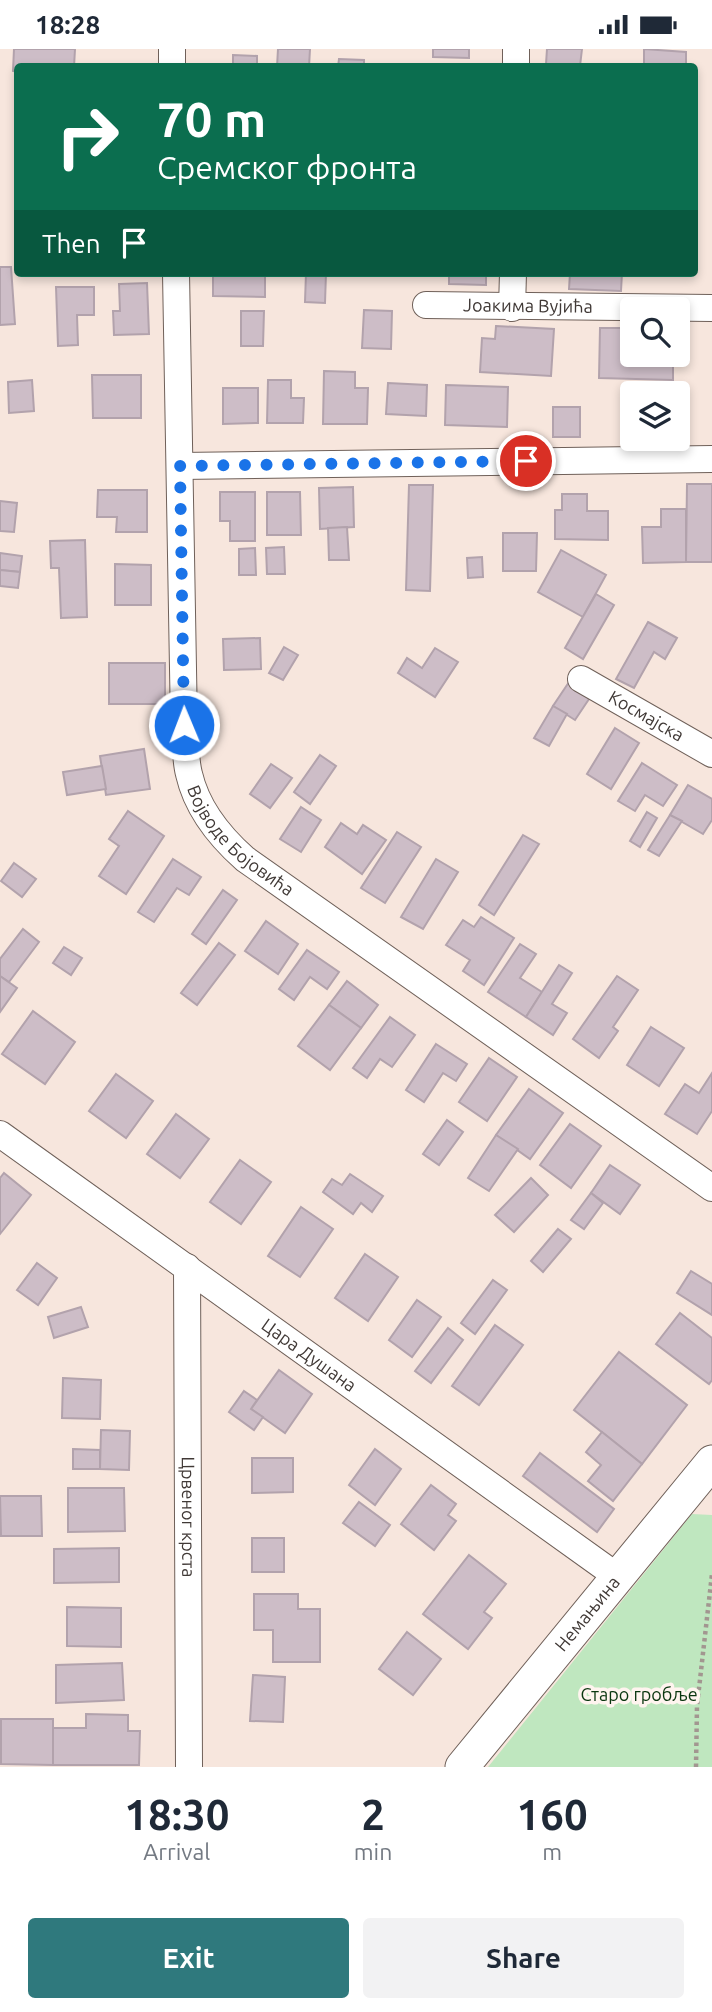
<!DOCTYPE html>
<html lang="en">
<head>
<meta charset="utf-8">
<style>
	body { margin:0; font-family:Ubuntu,sans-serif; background:#f2f2f3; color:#1f2937; height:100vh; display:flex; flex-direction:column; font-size:26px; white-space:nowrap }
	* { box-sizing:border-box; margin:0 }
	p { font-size:23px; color:#747a83 }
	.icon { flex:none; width:38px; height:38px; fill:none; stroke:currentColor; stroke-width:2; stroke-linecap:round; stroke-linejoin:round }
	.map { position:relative; height:1718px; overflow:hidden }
	.drawer { display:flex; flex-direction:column; background:#fff; flex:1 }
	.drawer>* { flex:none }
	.banner { position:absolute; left:14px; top:14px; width:684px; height:214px; border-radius:7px; box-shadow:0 4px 10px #0003; background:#0b6e4f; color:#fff; overflow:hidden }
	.buttons { position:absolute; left:620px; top:248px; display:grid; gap:14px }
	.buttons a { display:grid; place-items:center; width:70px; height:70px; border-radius:7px; background:#fff; box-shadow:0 4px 10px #0003; font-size:35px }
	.pin { position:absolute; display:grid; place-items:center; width:60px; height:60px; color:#fff; margin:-30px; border:4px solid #fff; border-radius:50%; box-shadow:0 2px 7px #0007 }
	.me { position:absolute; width:77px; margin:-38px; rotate:359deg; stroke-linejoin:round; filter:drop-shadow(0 0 5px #0008) }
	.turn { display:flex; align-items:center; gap:24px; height:147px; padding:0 28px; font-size:32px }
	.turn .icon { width:91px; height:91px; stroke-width:2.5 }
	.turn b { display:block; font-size:49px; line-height:60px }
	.then { display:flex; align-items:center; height:66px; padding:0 28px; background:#0003; gap:14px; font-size:26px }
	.eta { display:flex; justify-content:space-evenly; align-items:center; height:119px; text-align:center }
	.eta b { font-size:42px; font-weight:600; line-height:49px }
	.action { display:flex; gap:14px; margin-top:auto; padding:14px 28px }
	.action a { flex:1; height:80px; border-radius:7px; background:#2f797d; color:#fff; font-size:28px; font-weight:600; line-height:80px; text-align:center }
	.action a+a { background:#f2f2f3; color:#1f2937 }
	.status { display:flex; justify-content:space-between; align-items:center; height:49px; padding:0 35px; background:#fff; direction:ltr }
	.status svg { height:19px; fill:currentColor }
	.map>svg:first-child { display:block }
	.green { fill:#bfe7bf }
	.building { fill:#cdbdc7; stroke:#b2a2ac; stroke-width:2 }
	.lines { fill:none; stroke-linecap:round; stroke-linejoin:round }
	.minor-casing { stroke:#6f6059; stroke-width:28 }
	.tertiary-casing { stroke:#6f6059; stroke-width:35 }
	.path { stroke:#a29690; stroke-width:4.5; stroke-dasharray:3.5 3.5; stroke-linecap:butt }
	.minor { stroke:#fff; stroke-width:26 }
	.tertiary { stroke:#fff; stroke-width:33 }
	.route { stroke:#1a73e8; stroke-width:12; stroke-dasharray:0 21.6 }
	.labels { text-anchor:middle; stroke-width:7; stroke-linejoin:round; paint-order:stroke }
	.street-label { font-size:18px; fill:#403936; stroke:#fff4ef }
	.park-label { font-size:18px; fill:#0a360f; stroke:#fff4ef }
</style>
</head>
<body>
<div class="status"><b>18:28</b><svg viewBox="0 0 49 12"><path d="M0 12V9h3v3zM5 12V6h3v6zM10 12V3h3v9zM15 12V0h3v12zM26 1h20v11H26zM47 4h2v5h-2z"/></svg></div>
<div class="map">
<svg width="712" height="1718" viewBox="0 0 712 1718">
	<rect width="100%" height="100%" fill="#f7e6dd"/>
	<path class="green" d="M692 1465 712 1466V1718H488Z"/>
	<g class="building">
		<path d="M14 0H75L74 18H18V23L13 22Z"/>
		<path d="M278 0H310L309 18H277Z"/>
		<path d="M433 0H469V9L433 8Z"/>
		<path d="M547 0H582L580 17 546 15Z"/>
		<path d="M644 0 686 3V18H644Z"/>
		<path d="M233 6 257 7V18H233Z"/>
		<path d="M339 10 364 11V18H338Z"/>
		<path d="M0 218H11L15 275 0 276Z"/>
		<path d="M213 224H265V248L213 247Z"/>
		<path d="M306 224H326L325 254 305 253Z"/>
		<path d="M449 224H486V236L449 235Z"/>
		<path d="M570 224H622L621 242 569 240Z"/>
		<path d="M147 234 149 285 114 286 113 262H120L119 235Z"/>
		<path d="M56 238H94V266H77L78 296 58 297Z"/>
		<path d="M364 261 392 262 391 300 362 299Z"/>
		<path d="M241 262H264L263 297H241Z"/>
		<path d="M496 277 554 280 551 327 480 323 482 289 495 290Z"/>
		<path d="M600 279H632V306L673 308V331L599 329Z"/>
		<path d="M324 322 355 323V339H368L367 375H323Z"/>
		<path d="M92 326H141V369H93Z"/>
		<path d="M32 331 34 362 9 364 8 333Z"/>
		<path d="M268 331H291V349H304L303 374H267Z"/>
		<path d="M388 334 427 336 426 367 386 365Z"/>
		<path d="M446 336 508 338 507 378 445 376Z"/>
		<path d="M223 339H258V374L223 375Z"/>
		<rect x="553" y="358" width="27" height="30"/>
		<path d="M687 435H712V513H686Z"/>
		<path d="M409 436H433L430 542 406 541Z"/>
		<path d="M353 438 354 478 320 480 319 439Z"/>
		<path d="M98 441H147V483H116L117 468H97Z"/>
		<path d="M220 443H255V492H230V472H220Z"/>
		<path d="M267 443H300L301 486H267Z"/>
		<path d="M562 445H587V462H608V491L555 490V461H562Z"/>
		<path d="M0 452 17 454 14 483 0 482Z"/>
		<path d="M661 460H686V513L643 514 642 478H661Z"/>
		<path d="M347 478 349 511H329L328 479Z"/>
		<path d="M503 484H537L536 522H503Z"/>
		<path d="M85 491 87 568 61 569 59 519H51L50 492Z"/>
		<path d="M284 498 285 525H267L266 499Z"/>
		<path d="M255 499 256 526H239V500Z"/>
		<path d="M561 501 606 526 583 568 538 543Z"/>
		<path d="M0 504 22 507 20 523 0 521Z"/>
		<path d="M482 508 483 528 468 529 467 509Z"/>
		<path d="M115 515 151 516V556H115Z"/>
		<path d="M0 521 20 523 18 539 0 537Z"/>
		<path d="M596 545 614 556 583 610 565 599Z"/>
		<path d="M648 573 677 589 665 610 654 603 634 639 616 630Z"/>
		<path d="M260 589 261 620 224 621 223 590Z"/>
		<path d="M284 598 298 606 283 631 269 624Z"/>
		<path d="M435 599 458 613 435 648 398 624 407 609 422 619Z"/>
		<rect x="109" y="614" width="56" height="41"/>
		<path d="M569 633 591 647 575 671 553 657Z"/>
		<path d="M553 657 567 665 549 697 534 689Z"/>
		<path d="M615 679 639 694 611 740 587 725Z"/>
		<path d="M144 700 150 740 106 746 100 707Z"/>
		<path d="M320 706 336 717 310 755 294 743Z"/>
		<path d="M642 714 677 736 663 757 645 746 635 762 618 752Z"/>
		<path d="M271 715 292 729 270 759 250 745Z"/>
		<path d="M102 717 106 740 67 746 63 723Z"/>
		<path d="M688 736 712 750V771L703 785 670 766Z"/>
		<path d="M301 758 321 771 301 803 280 790Z"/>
		<path d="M128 762 164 787 126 845 99 827 119 797 109 790Z"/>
		<path d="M647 763 657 769 640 798 630 792Z"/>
		<path d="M670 766 682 772 659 807 648 801Z"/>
		<path d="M341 774 357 785 363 776 386 791 362 825 325 798Z"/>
		<path d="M397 783 421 798 385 854 361 839Z"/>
		<path d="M523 786 539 795 494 866 479 856Z"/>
		<path d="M173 810 201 828 189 846 177 839 154 873 138 863Z"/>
		<path d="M436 810 458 823 423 880 401 868Z"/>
		<path d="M14 814 36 830 22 848 1 832Z"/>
		<path d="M223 841 237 851 206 895 192 885Z"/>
		<path d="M481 868 514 889 484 936 463 922 470 911 446 896 463 871 474 878Z"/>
		<path d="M266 872 298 895 278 925 245 902Z"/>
		<path d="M23 880 39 893 9 933 0 927V910Z"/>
		<path d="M219 894 235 906 197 956 181 944Z"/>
		<path d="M520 895 536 905 520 929 542 943 526 968 488 943Z"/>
		<path d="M64 898 82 909 71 926 53 914Z"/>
		<path d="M307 901 339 923 327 940 310 928 294 951 279 940Z"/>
		<path d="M559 916 572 924 552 955 567 964 553 986 526 968Z"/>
		<path d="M0 927 17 939 0 963Z"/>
		<path d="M617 927 638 941 613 978 618 982 599 1009 573 990Z"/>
		<path d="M347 932 378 956 361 979 329 956Z"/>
		<path d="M329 956 361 979 330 1021 298 997Z"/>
		<path d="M33 962 75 993 45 1035 2 1005Z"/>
		<path d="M390 968 415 986 392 1018 380 1010 367 1029 353 1019Z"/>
		<path d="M651 978 684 999 659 1037 627 1016Z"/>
		<path d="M436 995 467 1015 456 1032 443 1024 424 1053 406 1041Z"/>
		<path d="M489 1009 517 1028 487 1072 459 1053Z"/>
		<path d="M712 1024V1062L697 1085 665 1065 685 1035 699 1044Z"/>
		<path d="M116 1025 153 1052 126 1089 89 1062Z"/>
		<path d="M529 1040 563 1064 530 1110 496 1086Z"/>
		<path d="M176 1065 209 1090 180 1129 147 1105Z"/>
		<path d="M447 1071 463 1083 439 1116 423 1105Z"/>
		<path d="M570 1075 601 1097 571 1139 540 1116Z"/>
		<path d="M496 1086 518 1100 489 1142 468 1129Z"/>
		<path d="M240 1111 271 1133 241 1175 210 1153Z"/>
		<path d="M610 1116 640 1136 620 1165 591 1144Z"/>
		<path d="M4 1124 31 1146 0 1185V1129Z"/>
		<path d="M350 1125 383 1147 372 1163 361 1154 353 1165 323 1143 332 1130 342 1136Z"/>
		<path d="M531 1129 548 1146 514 1183 495 1166Z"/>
		<path d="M591 1144 603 1154 584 1180 571 1171Z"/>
		<path d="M301 1158 333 1180 300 1228 268 1207Z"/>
		<path d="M558 1180 571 1190 543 1223 531 1212Z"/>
		<path d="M365 1205 398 1228 368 1272 335 1249Z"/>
		<path d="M37 1214 57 1229 38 1256 17 1241Z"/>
		<path d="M691 1222 712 1235V1266L677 1244Z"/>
		<path d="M493 1231 507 1241 475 1285 461 1274Z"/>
		<path d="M417 1251 441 1268 412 1308 389 1291Z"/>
		<path d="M81 1258 88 1278 54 1289 48 1268Z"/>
		<path d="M680 1264 712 1289V1331L709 1335 656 1295Z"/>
		<path d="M495 1276 523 1296 479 1356 452 1337Z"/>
		<path d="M448 1279 463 1291 431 1334 415 1322Z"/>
		<path d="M619 1303 687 1356 642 1415 574 1361Z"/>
		<path d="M279 1321 312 1345 285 1384 251 1360Z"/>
		<path d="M63 1329 101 1331 100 1370 62 1369Z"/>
		<path d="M244 1342 257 1351 251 1360 263 1368 254 1381 229 1363Z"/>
		<path d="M101 1381 130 1382 129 1421 100 1420Z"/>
		<path d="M602 1383 642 1415 613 1452 588 1432 601 1416 586 1403Z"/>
		<path d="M73 1400 100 1401V1420H73Z"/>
		<path d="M375 1400 401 1420 375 1456 349 1436Z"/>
		<path d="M540 1404 614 1460 597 1483 523 1427Z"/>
		<path d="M252 1409H293V1443L252 1444Z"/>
		<path d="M431 1436 456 1455 448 1466 456 1472 434 1501 401 1475Z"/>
		<path d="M68 1439H124L125 1482 68 1483Z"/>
		<path d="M0 1447H41L42 1487H1Z"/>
		<path d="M359 1453 390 1476 375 1497 343 1474Z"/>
		<rect x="252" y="1489" width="32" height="34"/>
		<path d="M119 1499V1533L54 1534V1500Z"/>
		<path d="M469 1506 506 1535 484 1563 492 1569 468 1600 423 1565Z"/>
		<path d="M254 1545H298V1560H320V1613H273V1581H254Z"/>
		<path d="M67 1558 121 1559V1598L67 1597Z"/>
		<path d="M407 1583 441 1610 413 1646 379 1620Z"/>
		<path d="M122 1614 124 1651 56 1654V1616Z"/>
		<path d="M253 1626 285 1628 283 1673 250 1672Z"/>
		<path d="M86 1665 128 1666V1682H140L139 1716H53V1679H86Z"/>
		<path d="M1 1670H53V1716L1 1715Z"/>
	</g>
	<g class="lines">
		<defs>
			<g id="minor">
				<path d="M172 0V18"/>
				<path d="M516 18V0"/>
				<path id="s1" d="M176 224 184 676C186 692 185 710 189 725 197 760 219 787 245 810L712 1139"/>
				<path id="s2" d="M426 256 712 259"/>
				<path d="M512 259 513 224"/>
				<path d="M180 417 712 410"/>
				<path id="s3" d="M581 630 712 705"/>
				<path id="s4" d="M0 1085 618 1528"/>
				<path id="s5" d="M187 1218 189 1718"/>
			</g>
			<g id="tertiary">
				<path id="s6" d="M462 1718 712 1413"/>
			</g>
		</defs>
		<use href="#minor" class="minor-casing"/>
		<use href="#tertiary" class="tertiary-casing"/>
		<path class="path" d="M696 1718 697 1657 712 1525"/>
		<use href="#minor" class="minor"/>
		<use href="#tertiary" class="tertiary"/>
	</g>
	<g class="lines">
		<path class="route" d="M184 676 180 417 526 412"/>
	</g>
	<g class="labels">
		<g class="street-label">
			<text dy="6" stroke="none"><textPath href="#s2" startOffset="102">Јоакима Вујића</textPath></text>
			<text dy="6" stroke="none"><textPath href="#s3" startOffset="75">Космајска</textPath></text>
			<text dy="6" stroke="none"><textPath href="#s1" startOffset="588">Војводе Бојовића</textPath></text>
			<text dy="6" stroke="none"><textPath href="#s4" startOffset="380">Цара Душана</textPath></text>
			<text dy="6" stroke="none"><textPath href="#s5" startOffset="250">Црвеног крста</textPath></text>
			<text dy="6" stroke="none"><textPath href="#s6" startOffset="198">Немањина</textPath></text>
		</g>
		<g class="park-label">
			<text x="639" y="1652">Старо гробље</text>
		</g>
	</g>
</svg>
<div class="buttons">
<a><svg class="icon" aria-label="search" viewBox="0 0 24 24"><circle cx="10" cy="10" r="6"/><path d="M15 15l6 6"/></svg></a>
<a><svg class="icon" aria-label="layers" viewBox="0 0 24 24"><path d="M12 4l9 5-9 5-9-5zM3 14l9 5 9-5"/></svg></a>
</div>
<div class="pin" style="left:526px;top:412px;background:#d93025"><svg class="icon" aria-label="arrive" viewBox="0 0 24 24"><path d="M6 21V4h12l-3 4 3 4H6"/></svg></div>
<svg class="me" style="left:184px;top:676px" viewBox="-20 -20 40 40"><circle r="17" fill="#1a73e8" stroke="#fff" stroke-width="3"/><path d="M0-11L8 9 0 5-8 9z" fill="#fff"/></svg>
<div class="banner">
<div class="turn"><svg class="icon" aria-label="right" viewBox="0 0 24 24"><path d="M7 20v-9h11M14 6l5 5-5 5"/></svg><div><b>70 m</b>Сремског фронта</div></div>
<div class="then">Then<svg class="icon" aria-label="arrive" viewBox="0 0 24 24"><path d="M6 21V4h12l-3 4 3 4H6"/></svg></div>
</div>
</div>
<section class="drawer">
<div class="eta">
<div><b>18:30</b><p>Arrival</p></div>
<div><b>2</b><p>min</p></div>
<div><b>160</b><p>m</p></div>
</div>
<div class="action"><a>Exit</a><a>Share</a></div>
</section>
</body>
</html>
